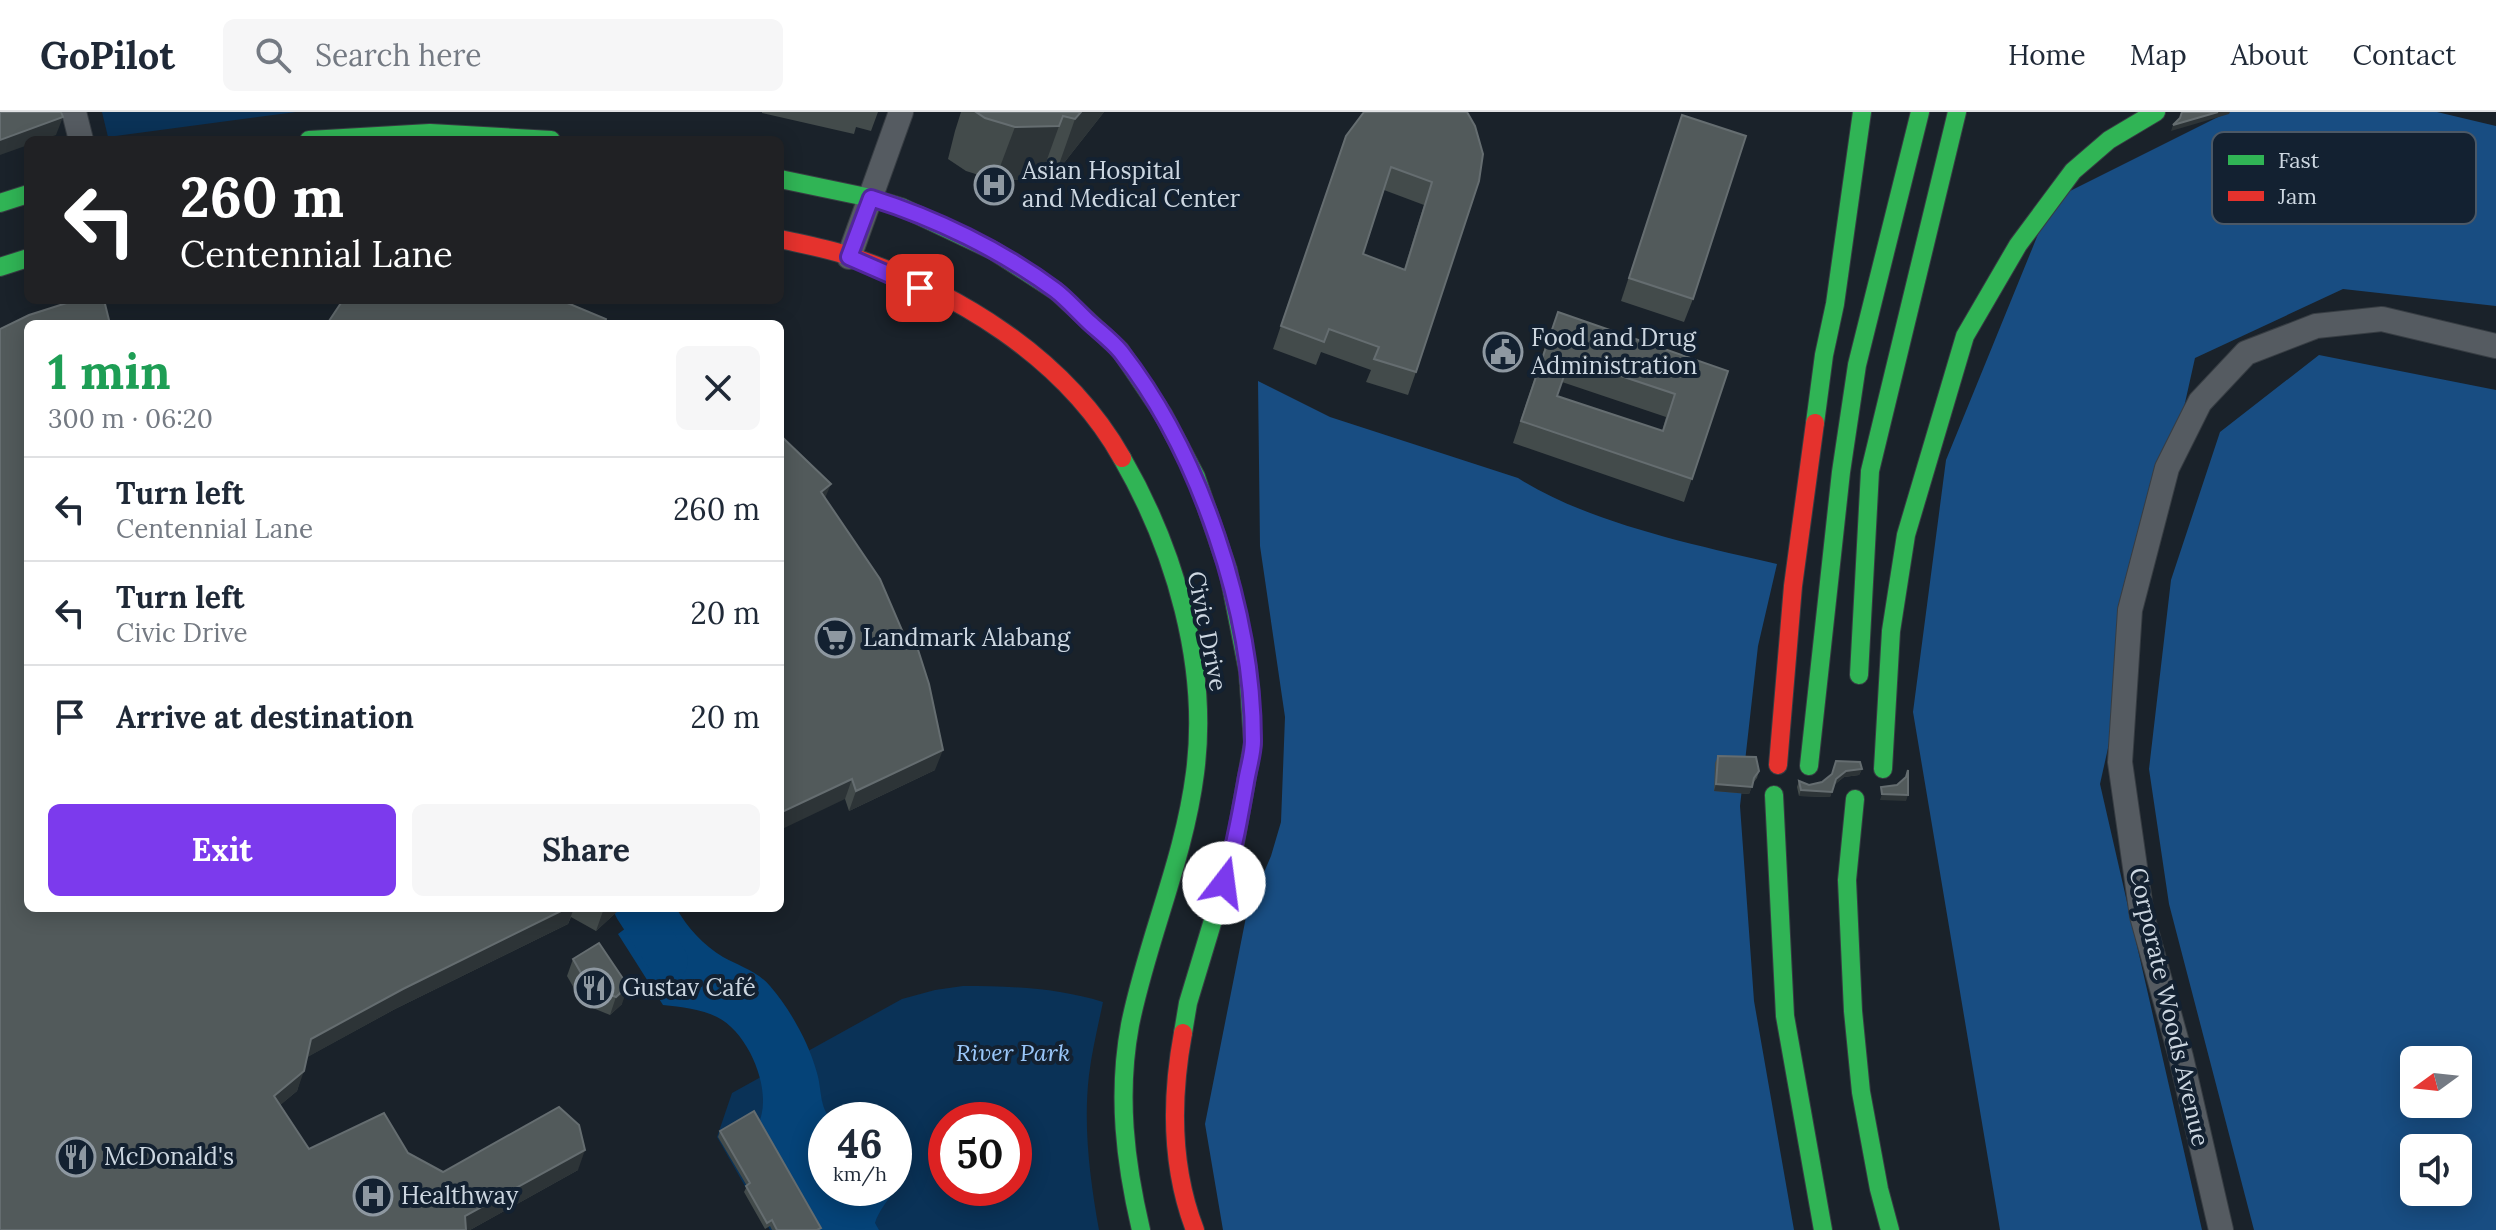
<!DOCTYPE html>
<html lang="en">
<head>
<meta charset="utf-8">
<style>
	body { margin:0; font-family:Lora,serif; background:#f6f6f7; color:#1f2937; height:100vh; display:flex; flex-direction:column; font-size:30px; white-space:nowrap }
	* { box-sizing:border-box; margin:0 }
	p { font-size:26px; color:#747a83 }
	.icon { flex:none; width:44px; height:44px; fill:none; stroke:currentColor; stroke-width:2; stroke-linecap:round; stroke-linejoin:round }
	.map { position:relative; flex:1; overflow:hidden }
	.details { position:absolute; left:24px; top:208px; width:760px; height:592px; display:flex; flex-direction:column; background:#fff; border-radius:12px; box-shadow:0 4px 20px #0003 }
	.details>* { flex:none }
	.guide { position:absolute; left:24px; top:24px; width:760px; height:168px; border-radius:12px; box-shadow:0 4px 20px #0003; background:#202124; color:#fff; overflow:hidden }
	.needle { width:52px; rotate:255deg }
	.fabs { position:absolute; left:2400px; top:934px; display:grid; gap:16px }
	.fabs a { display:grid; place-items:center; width:72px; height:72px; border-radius:12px; background:#fff; box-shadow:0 4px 20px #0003; font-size:40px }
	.speed { position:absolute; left:808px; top:990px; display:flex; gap:16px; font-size:40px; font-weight:700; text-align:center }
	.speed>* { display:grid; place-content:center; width:104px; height:104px; border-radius:50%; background:#fff; box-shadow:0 4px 20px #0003; line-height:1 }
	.speed small { font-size:20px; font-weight:400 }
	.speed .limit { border:12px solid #d22; background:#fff; color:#111 }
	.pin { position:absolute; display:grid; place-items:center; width:68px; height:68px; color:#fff; margin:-34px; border-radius:16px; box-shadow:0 4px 12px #0006 }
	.me { position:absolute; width:88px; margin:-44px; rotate:15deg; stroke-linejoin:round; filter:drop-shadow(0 0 6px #0008) }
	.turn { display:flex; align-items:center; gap:28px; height:168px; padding:0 24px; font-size:36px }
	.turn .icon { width:104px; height:104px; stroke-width:2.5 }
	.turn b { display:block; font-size:56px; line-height:68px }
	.round { display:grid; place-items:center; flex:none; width:84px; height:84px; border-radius:12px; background:#f6f6f7 }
	.overview { display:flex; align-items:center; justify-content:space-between; height:136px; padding:0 24px }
	h1 { font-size:48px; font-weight:700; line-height:60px; color:#1e9e55 }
	.cta { display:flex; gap:16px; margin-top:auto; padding:16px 24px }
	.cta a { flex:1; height:92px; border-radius:12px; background:#7c3aed; color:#fff; font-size:32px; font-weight:700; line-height:92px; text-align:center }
	.cta a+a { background:#f6f6f7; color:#1f2937 }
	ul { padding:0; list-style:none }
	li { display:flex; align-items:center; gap:24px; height:104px; padding:0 24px; border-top:2px solid #e0e1e3 }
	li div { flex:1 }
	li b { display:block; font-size:30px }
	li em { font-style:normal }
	header { display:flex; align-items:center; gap:48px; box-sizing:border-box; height:112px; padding:0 40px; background:#fff; border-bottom:2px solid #e0e1e3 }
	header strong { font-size:38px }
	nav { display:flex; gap:44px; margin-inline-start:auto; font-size:28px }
	.search { width:560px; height:72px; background:#f6f6f7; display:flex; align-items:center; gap:20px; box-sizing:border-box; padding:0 28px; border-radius:12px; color:#747a83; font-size:30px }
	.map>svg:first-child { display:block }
	.green { fill:#0a3257; fill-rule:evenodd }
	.forest { fill:#184d82; fill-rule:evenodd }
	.water { fill:#054378 }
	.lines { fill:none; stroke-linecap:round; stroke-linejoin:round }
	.river { stroke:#054378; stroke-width:40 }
	.street-casing { stroke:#373d43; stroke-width:26 }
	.fast-casing { stroke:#373d43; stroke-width:20 }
	.jam-casing { stroke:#373d43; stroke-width:20 }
	.street { stroke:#555b61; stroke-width:24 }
	.fast { stroke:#30b455; stroke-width:18 }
	.jam { stroke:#e5322d; stroke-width:18 }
	.wall { fill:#434b4b; fill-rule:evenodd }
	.shaded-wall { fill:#2d3437 }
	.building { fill:#525a5b; stroke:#656d70; stroke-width:2; fill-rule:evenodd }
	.route-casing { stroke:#51269a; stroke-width:20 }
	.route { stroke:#7c3aed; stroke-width:14 }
	.labels { text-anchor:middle; stroke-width:8; stroke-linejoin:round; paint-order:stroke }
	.poi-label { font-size:24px; fill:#cdd7e1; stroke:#132131; text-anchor:start }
	.street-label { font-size:24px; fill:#cdd7e1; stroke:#132131 }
	.park-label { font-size:24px; font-style:italic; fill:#9ac7fa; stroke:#132131 }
	.key { fill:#132131; stroke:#4b5866; stroke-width:2 }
	.key-label { font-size:22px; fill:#cdd7e1 }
</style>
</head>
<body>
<header>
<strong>GoPilot</strong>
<div class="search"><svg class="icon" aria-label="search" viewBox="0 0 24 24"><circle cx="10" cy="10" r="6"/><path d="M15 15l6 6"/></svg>Search here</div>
<nav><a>Home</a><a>Map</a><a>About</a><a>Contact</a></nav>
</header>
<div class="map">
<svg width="2496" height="1118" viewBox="0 0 2496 1118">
	<rect width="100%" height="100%" fill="#1a222a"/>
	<g class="green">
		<path d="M102 0H296L108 25Z"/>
		<path d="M963 874C1011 874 1058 876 1103 890 1098 914 1092 939 1089 963 1083 1015 1090 1067 1099 1118H770L717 1025 732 981 902 887 935 878ZM826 1008H894V1076H826ZM946 1008H1014V1076H946Z"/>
	</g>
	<g class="forest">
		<path d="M2228 0H2437L2496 14V194L2343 177 2195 246 2100 672 2202 1118H2000L1913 600 1946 348 2052 88Z"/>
		<path d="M2319 243 2496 278V1118H2254L2169 792 2149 657 2171 468 2220 320ZM2414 948H2458V992H2414ZM2414 1036H2458V1080H2414Z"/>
		<path d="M1258 269 1330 305 1518 366C1589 411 1695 433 1777 452L1758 534 1740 694 1754 889 1794 1118H1223L1205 1012 1247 800 1271 744 1281 710 1285 605 1260 434Z"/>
	</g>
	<path class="water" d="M656 796H676C688 816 703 833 723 845 739 854 757 859 770 874 790 897 809 931 817 961 822 978 819 993 831 1008H826V1076H894V1023C930 1058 885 1079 875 1111L879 1118H817L758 1014C761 1006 763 998 763 990 764 961 744 918 717 905 701 897 681 895 663 893L618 822 626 816 623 812Z"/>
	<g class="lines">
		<path class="river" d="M634 796 668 849"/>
		<defs>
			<g id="street">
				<path d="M74 0 81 28"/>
				<path d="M849 145 901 0"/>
				<path d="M2221 1118 2181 945 2142 804 2120 650 2130 498 2167 356 2200 290 2246 241 2316 214 2382 207 2496 234"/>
			</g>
			<g id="fast">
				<path d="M309 28 430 21 551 28"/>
				<path d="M780 67 871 86 901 95 994 139 1056 179 1120 238 1163 302 1196 365 1228 458 1248 559 1253 631 1233 742 1188 891 1183 921"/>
				<path d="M0 91 28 82"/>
				<path d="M0 155 28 146"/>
				<path d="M1815 311 1824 243 1835 192 1862 0"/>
				<path d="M1122 346C1175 438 1209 554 1195 661 1184 748 1147 828 1130 913 1117 983 1125 1050 1141 1118"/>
				<path d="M1859 563 1870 359 1957 0"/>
				<path d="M1809 654 1841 360 1857 253 1920 0"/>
				<path d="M1883 657 1891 519 1906 423 1965 224 2018 133 2073 59 2109 28 2156 0"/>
				<path d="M1774 683 1785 904 1823 1118"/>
				<path d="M1855 687 1847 768 1853 899 1861 980 1879 1077 1890 1118"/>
			</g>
			<g id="jam">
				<path d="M780 127C802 132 824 136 846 143 955 178 1065 245 1122 346"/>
				<path d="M1778 653 1793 474 1815 311"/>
				<path d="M1183 921C1171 986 1171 1056 1195 1118"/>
			</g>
		</defs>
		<use href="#street" class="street-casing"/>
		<use href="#fast" class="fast-casing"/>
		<use href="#jam" class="jam-casing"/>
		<use href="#street" class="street"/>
		<use href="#fast" class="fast"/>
		<use href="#jam" class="jam"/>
	</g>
	<g class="wall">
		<path d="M762 0H878L871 19 856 15 854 22 762 1Z"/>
		<path d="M961 0H1104L1056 61 1044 57 1040 67 995 68 966 59 948 47 955 19Z"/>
		<path d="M1682 3 1693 187 1684 210 1621 189Z"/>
		<path d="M1483 42 1416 260 1408 283 1366 270 1371 258 1321 240 1316 253 1273 237 1338 46ZM1384 78 1424 93 1404 157 1363 142Z"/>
		<path d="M1549 223 1728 259 1684 390 1513 331ZM1562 270 1666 305 1662 319 1557 284Z"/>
		<path d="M825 386 935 658 849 699 845 687Z"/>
		<path d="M1718 644 1759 659 1757 666 1753 671 1749 682 1714 679 1715 651Z"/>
		<path d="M1862 657 1859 663 1844 665 1834 673 1830 685 1799 684 1797 675 1799 669 1809 673 1822 670Z"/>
		<path d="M28 796H621L596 819 571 805 568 812 395 897 307 945 297 979 280 993 309 1037 408 1041 443 1060 578 1058 470 1118H0Z"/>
		<path d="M599 831 622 892 610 903 583 892 567 864 573 847Z"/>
		<path d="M720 1019 820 1118H772L770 1114 765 1117 744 1080 747 1074 718 1025Z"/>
	</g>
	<g class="shaded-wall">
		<path d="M1081 0H1104L1056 61 1075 7Z"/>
		<path d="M2218 0H2230L2229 2 2171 19 2173 13Z"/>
		<path d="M63 5 56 23 42 28H28V33L0 43V28Z"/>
		<path d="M1059 14 1040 67 995 68 1015 15Z"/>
		<path d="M831 372 823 391 821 380Z"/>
		<path d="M943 638 935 658 849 699 856 679Z"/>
		<path d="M1862 657 1859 663 1844 665 1834 673 1836 667 1846 659Z"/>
		<path d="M852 667 845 687 780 718V701Z"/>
		<path d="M1716 672 1752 675 1749 682 1714 679Z"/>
		<path d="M1801 678 1832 680 1830 685 1799 684Z"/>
		<path d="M1882 682 1908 683 1906 689 1880 688Z"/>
		<path d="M567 796H574L568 812 395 897 304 947 311 927 403 877Z"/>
		<path d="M606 796H621L596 819 603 799Z"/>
		<path d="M628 874 622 892 610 903 616 885Z"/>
		<path d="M304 959 297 979 267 1004 274 984Z"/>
		<path d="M585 1038 578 1058 470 1118H460L465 1104Z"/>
	</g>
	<g class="building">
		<path d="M0 0H61L63 5 0 28Z"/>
		<path d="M976 0H1081L1075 7 1063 4 1059 14 1015 15 985 6Z"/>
		<path d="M1364 0H1467L1475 14 1483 42 1479 69 1416 260 1374 247 1379 235 1329 217 1324 230 1281 214 1346 24ZM1391 55 1432 70 1405 158 1363 142Z"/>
		<path d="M2182 0H2218L2173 13 2180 6Z"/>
		<path d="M1682 3 1746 24 1693 187 1629 166Z"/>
		<path d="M76 188H104L110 212H28V796H567L403 877 311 927 304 959 274 984 309 1037 384 1001 408 1041 443 1060 559 995 579 1013 585 1038 465 1104 466 1118H0V217L29 203Z"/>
		<path d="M343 188H503L514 190V188H556L565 190 606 207 605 212H327Z"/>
		<path d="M1558 200 1728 259 1692 367 1521 309ZM1570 247 1675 282 1663 319 1557 284Z"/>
		<path d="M780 323 831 372 821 380 880 467 904 523 912 519 929 572 943 638 856 679 852 667 780 701Z"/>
		<path d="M1718 644 1756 645 1759 659 1754 666 1752 675 1716 672Z"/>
		<path d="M1836 649 1860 650 1862 657 1846 659 1836 667 1832 680 1801 678 1799 669 1809 673 1822 670 1832 662Z"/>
		<path d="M1908 658V683L1882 682 1881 675 1897 673 1906 665Z"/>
		<path d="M599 831 628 874 616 885 589 875 573 847Z"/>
		<path d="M754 999 821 1116 817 1118H777L772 1108 767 1111 746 1074 750 1071 720 1019Z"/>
	</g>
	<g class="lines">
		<defs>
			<path id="route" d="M920 176 849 145 871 86C935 106 1001 138 1055 178 1067 187 1078 200 1090 211 1100 220 1112 229 1121 240 1200 341 1253 500 1253 629 1253 642 1248 657 1246 670 1240 704 1234 738 1224 771"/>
		</defs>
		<use href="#route" class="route-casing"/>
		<use href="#route" class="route"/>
	</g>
	<defs>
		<symbol id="hospital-ring" viewBox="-11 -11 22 22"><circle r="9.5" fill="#132131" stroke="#8e98a1" stroke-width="1.5"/><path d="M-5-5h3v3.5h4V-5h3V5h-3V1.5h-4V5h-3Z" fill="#8e98a1"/></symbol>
		<symbol id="civic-ring" viewBox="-11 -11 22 22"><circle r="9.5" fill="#132131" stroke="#8e98a1" stroke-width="1.5"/><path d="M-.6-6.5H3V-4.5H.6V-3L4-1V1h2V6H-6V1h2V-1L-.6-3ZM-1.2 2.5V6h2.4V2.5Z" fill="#8e98a1"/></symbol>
		<symbol id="supermarket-ring" viewBox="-11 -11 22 22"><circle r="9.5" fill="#132131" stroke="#8e98a1" stroke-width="1.5"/><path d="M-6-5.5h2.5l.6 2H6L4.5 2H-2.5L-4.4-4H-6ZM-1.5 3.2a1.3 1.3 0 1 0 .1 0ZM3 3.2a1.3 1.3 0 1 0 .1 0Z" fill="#8e98a1"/></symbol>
		<symbol id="restaurant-ring" viewBox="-11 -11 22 22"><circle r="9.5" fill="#132131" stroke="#8e98a1" stroke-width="1.5"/><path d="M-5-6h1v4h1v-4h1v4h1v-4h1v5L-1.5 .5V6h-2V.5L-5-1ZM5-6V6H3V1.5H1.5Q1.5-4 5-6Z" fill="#8e98a1"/></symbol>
	</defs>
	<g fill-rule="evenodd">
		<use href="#hospital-ring" x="972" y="51" width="44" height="44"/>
		<use href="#civic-ring" x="1481" y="218" width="44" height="44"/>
		<use href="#supermarket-ring" x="813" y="504" width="44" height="44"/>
		<use href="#restaurant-ring" x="572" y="854" width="44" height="44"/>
		<use href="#restaurant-ring" x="54" y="1023" width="44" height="44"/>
		<use href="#hospital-ring" x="351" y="1062" width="44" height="44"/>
	</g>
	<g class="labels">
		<g class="poi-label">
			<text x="1022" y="67">Asian Hospital<tspan x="1022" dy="28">and Medical Center</tspan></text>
			<text x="1531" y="234">Food and Drug<tspan x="1531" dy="28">Administration</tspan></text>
			<text x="863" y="534">Landmark Alabang</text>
			<text x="622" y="884">Gustav Café</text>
			<text x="104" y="1053">McDonald's</text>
			<text x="401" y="1092">Healthway</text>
		</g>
		<g class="street-label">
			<text transform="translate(1207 519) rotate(79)" y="8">Civic Drive</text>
			<text transform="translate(2169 895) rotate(77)" y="8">Corporate Woods Avenue</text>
		</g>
		<g class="park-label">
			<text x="1013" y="949">River Park</text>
		</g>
	</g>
	<rect x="2212" y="20" width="264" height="92" rx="12" class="key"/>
	<rect x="2228" y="43" width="36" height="10" fill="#30b455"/>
	<rect x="2228" y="79" width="36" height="10" fill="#e5322d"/>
	<g class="key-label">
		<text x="2278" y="56">Fast</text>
		<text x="2278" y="92">Jam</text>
	</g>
</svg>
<div class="fabs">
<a><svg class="needle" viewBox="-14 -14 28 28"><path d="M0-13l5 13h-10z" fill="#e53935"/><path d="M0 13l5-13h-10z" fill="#747a83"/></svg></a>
<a><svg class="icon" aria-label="sound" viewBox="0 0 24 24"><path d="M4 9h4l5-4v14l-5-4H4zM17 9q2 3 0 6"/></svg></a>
</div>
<div class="speed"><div>46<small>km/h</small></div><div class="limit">50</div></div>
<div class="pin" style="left:920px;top:176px;background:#d93025"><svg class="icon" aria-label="arrive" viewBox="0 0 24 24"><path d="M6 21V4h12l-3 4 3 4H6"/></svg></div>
<svg class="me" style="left:1224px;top:771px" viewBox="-20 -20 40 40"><circle r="19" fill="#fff"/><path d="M0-13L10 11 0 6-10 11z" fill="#7c3aed"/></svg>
<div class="guide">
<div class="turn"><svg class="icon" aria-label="left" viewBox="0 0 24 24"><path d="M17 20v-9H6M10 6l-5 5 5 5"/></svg><div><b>260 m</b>Centennial Lane</div></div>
</div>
<section class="details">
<div class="overview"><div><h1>1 min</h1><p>300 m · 06:20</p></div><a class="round"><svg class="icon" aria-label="close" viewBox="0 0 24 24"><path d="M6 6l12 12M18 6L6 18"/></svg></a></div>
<ul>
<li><svg class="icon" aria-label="left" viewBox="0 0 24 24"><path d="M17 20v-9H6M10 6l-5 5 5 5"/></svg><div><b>Turn left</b><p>Centennial Lane</p></div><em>260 m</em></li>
<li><svg class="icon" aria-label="left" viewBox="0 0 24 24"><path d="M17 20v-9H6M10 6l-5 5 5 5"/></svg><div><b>Turn left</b><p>Civic Drive</p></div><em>20 m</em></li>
<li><svg class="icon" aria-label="arrive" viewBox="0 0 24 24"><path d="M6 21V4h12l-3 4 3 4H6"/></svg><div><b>Arrive at destination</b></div><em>20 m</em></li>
</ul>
<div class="cta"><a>Exit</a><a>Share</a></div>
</section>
</div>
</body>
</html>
